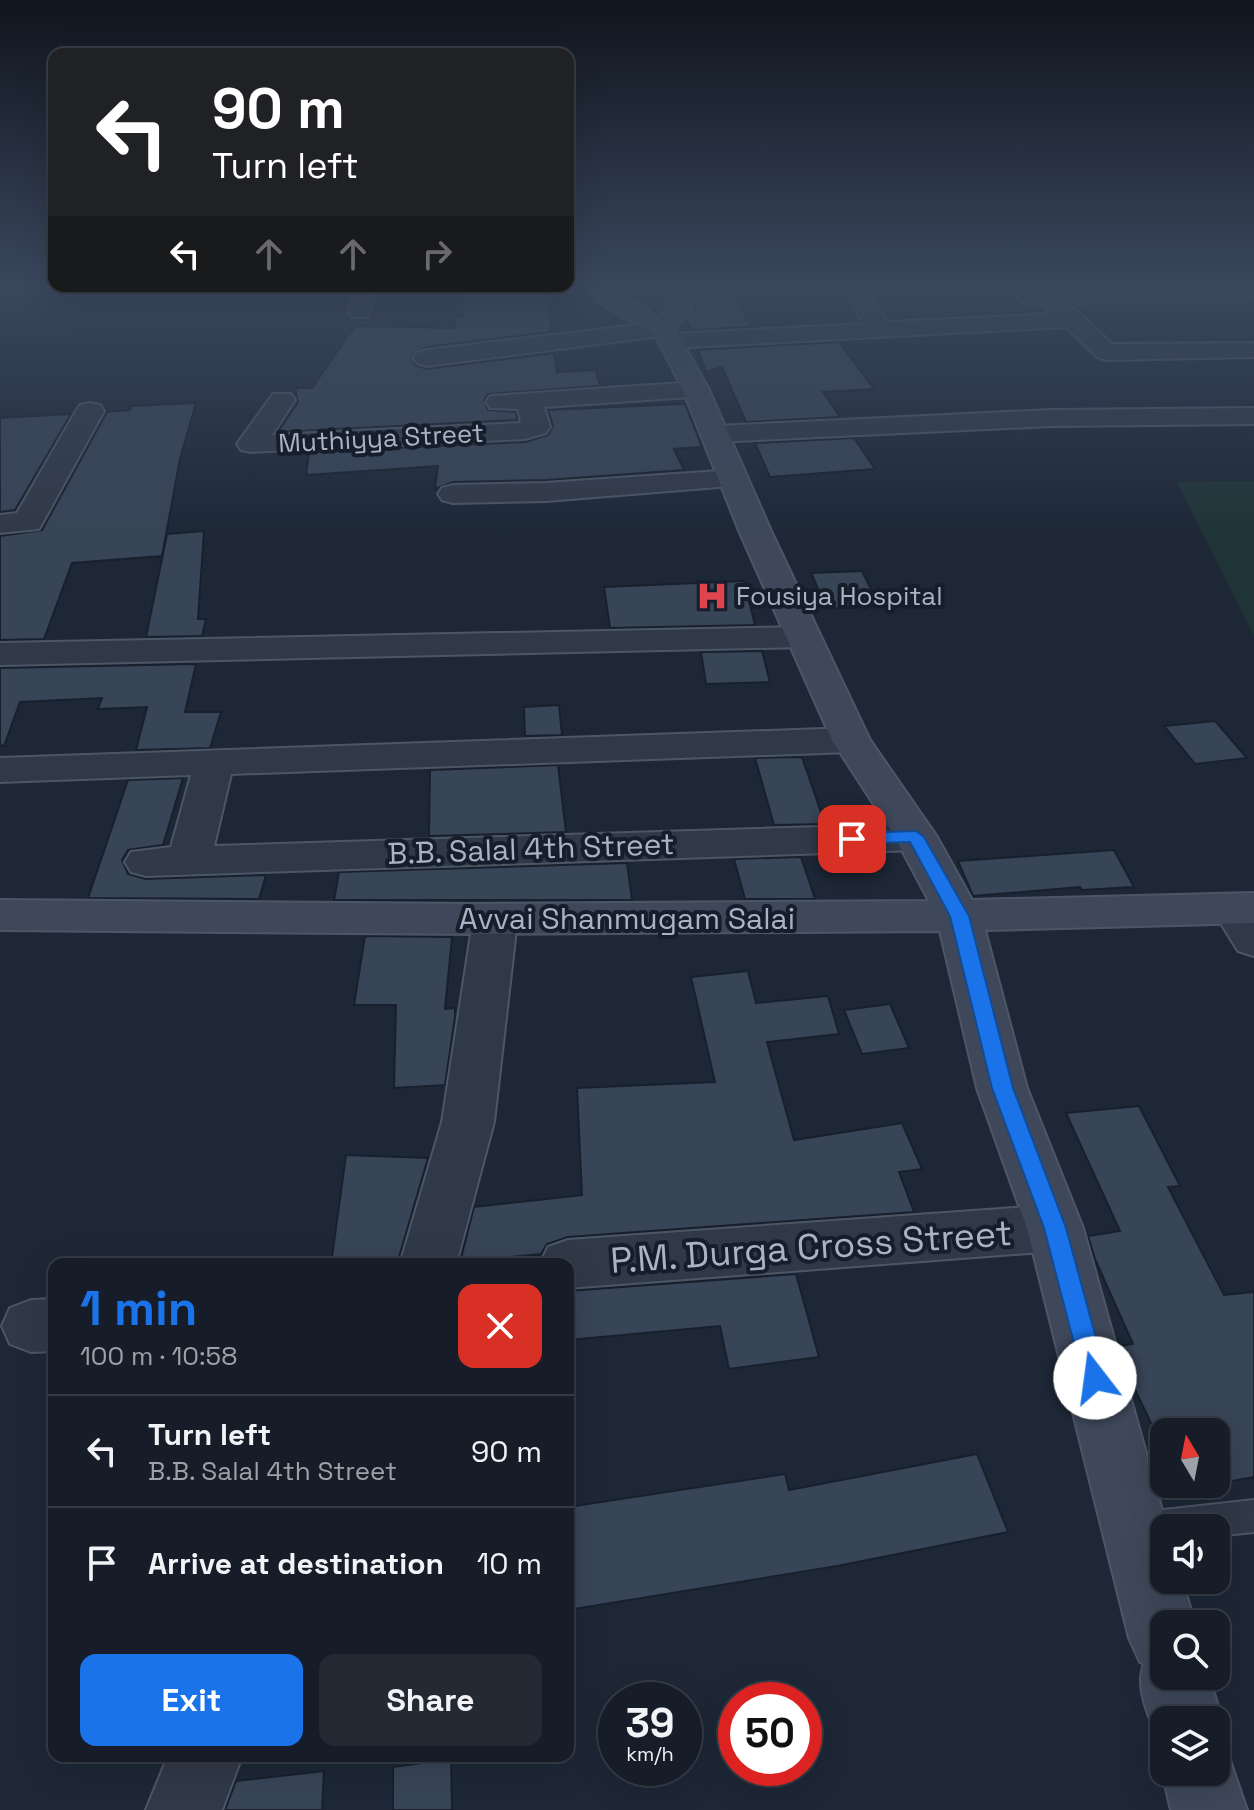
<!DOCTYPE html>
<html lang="en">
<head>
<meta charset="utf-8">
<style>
	body { margin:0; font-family:"Space Grotesk",sans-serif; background:#232a34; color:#f1f3f6; height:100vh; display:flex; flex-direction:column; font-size:30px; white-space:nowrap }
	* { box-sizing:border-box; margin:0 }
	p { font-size:26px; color:#9ea2a8 }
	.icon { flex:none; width:44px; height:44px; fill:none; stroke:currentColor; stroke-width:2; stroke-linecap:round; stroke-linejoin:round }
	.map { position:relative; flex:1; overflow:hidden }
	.sheet { position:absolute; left:48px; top:1258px; width:526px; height:504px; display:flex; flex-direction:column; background:#161d28; border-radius:16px; box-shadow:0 8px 32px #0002,0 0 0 2px #353b45 }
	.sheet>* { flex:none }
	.guide { position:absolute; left:48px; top:48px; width:526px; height:244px; border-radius:16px; box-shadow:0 8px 32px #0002,0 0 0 2px #353b45; background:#202124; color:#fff; overflow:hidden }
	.needle { width:52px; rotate:350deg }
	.tools { position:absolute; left:1150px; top:1418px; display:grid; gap:16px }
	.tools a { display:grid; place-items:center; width:80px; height:80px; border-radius:16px; background:#161d28; box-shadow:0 8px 32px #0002,0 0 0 2px #353b45; font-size:40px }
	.speed { position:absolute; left:598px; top:1682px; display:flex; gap:16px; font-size:40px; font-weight:700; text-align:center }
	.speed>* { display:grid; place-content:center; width:104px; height:104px; border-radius:50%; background:#161d28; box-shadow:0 8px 32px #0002,0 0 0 2px #353b45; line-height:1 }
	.speed small { font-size:20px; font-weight:400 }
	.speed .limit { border:12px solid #d22; background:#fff; color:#111 }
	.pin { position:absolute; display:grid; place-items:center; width:68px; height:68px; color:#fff; margin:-34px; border-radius:16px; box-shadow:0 4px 12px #0006 }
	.me { position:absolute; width:88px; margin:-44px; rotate:345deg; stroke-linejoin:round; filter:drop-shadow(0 0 6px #0008) }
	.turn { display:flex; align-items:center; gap:28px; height:168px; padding:0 32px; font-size:36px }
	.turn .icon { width:104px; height:104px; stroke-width:2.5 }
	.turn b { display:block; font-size:56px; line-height:68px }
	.lanes { display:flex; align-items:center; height:76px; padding:0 32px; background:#0003; justify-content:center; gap:40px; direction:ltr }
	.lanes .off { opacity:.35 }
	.round { display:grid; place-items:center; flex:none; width:84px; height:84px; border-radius:16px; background:#232a34 }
	.head { display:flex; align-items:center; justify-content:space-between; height:136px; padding:0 32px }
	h1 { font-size:48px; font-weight:700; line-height:60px; color:#1a73e8 }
	.primary-button { display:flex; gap:16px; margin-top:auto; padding:16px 32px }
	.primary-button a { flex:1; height:92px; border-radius:16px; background:#1a73e8; color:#fff; font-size:32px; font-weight:700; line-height:92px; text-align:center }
	.primary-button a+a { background:#232a34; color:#f1f3f6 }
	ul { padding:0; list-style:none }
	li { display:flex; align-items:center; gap:24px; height:112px; padding:0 32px; border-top:2px solid #353b45 }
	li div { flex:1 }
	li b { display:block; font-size:30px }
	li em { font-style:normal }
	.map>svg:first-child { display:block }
	.green { fill:#1f3437 }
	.building { fill:#384557; stroke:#18202d; stroke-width:2 }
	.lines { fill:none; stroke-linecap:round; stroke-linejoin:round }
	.lane-casing { stroke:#4d5665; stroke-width:4 }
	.street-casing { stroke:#4d5665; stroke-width:4 }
	.secondary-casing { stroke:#4d5665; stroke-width:4 }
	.lane { fill:#303947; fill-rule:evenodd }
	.street { fill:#303947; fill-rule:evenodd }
	.secondary { fill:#3e485a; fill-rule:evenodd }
	.route { fill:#1a73e8; stroke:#114b97; stroke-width:2 }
	.labels { text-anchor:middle; stroke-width:8; stroke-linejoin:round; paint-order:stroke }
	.far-street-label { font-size:26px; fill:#a9b3c4; stroke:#161e2b }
	.far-poi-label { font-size:26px; fill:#a9b3c4; stroke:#161e2b; text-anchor:start }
	.street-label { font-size:30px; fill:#a9b3c4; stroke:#161e2b }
	.near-street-label { font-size:36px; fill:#a9b3c4; stroke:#161e2b }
</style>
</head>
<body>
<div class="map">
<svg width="1254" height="1810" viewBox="0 0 1254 1810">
	<rect width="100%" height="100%" fill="#1d2736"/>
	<path class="green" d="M1254 481V636L1177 482Z"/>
	<g class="building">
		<path d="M467 286H546L552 332 426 347 411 356 415 365 426 369 554 353 557 372 596 370 600 386 488 394 484 400 488 410 516 412 517 420 278 432 298 402 295 388H312L355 326 456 328 454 317H464L460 301H464L461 291H468Z"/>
		<path d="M735 294 749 324 763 326 691 330 687 319 696 307 691 296Z"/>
		<path d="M839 342 874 389 823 392 840 417 746 422 722 367 706 372 698 350Z"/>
		<path d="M196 403 180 459 162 556 72 563 44 639 0 640V536L42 530 107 412 130 410 132 406Z"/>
		<path d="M685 404 702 447 674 449 684 470 546 480 453 482 435 489 438 466 306 475 309 452 525 442 548 435 553 426 548 410Z"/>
		<path d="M71 414 15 510 0 512V418Z"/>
		<path d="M854 438 875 469 770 477 755 443Z"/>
		<path d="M204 531 198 619H206L202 636 146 637 167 534Z"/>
		<path d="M862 571 879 605 827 609 811 573Z"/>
		<path d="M744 581 755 625 610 628 604 587Z"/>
		<path d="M762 651 770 682 706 684 701 652Z"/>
		<path d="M196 664 185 712H221L210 748 136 750 147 707 98 709 102 698 20 702 4 746 0 745V668Z"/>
		<path d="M559 705 562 735 525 736 524 707Z"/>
		<path d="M1215 721 1247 758 1195 764 1164 726Z"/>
		<path d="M802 757 825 824 774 825 755 758Z"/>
		<path d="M558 765 566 832 429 836 430 770Z"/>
		<path d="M183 778 163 845 128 850 122 860 128 874 146 879 266 875 259 899 88 898 128 780Z"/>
		<path d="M1114 850 1134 887 1082 890 1080 887 973 896 958 861Z"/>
		<path d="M801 857 815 899H745L734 859Z"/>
		<path d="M627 863 632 900H334L339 872Z"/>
		<path d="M365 936 452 937 445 1009 455 1008V1017L445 1085 394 1088 396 1005H354Z"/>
		<path d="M748 971 756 1003 828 996 839 1034 767 1042 794 1140 902 1123 922 1169 899 1172 914 1212 568 1237 547 1244 541 1254 460 1262 474 1207 582 1195 577 1088 715 1082 691 977Z"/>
		<path d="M890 1004 909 1048 862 1054 844 1010Z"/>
		<path d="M1139 1106 1180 1186 1168 1187 1224 1295 1254 1292V1477L1216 1484V1432H1164V1450L1127 1373 1119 1346 1133 1344 1095 1259 1088 1236 1120 1231 1066 1113Z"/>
		<path d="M346 1155 428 1158 397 1264H331Z"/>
		<path d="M796 1274 819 1357 729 1369 720 1326 568 1340V1291Z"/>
		<path d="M977 1454 1008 1532 837 1566 568 1610V1507L785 1474 789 1490Z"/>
		<path d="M451 1759 452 1810H393V1767Z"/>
		<path d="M324 1771 322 1810H225L236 1781Z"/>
	</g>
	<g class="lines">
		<defs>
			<path id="lane" d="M1254 1500V1532L1216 1536V1528H1164V1542L1136 1545 1124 1541 1120 1529 1124 1517 1136 1513Z"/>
			<g id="street">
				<path d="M355 286H377L368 317H352L348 312Z"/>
				<path d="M841 286H863L887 322 1052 314 1042 304 1022 302 1018 297 1022 292 1030 290 1254 286V299L1068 303 1112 344 1254 343V357L1106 360 1097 357 1066 327 671 348 662 346 659 341 662 336 426 366 417 363 413 358 417 353 426 350 662 322 671 324 674 329 671 334 864 324Z"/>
				<path d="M696 382 705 384 709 390 705 396 544 407 550 427 546 433 525 439 251 452 241 450 237 444 273 394H291L295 400 272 435 521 423 518 409 490 408 486 402 490 396Z"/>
				<path d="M90 403 100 405 104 411 43 522 39 529 0 533V515L17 513 76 411 80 405Z"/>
				<path d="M1254 408V424L1052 426 715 442 705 440 701 434 705 428 715 426 1052 410Z"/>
				<path d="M733 470 743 473 748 479 743 485 546 501 453 503 442 500 438 494 442 488 453 485 546 483Z"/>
				<path d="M803 627 815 630 820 637 815 644 803 647 0 665V643Z"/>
				<path d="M851 728 865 732 870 740 865 748 851 752 231 774 214 846 916 824 931 828 937 837 931 846 916 850 146 876 131 872 125 862 131 852 171 847 191 775 0 782V758Z"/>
				<path d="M1234 894 1250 899 1254 905V956L1238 951 1212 909 1218 899Z"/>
				<path d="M495 906 511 910 517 921 494 1122 456 1264H400L442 1122 473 921 479 910Z"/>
				<path d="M1055 1205 1074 1212 1083 1228 1074 1244 1055 1251 568 1288V1264H540L548 1247 568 1240Z"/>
				<path d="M54 1299V1351L31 1352 10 1344 2 1326 10 1308 31 1300Z"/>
				<path d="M168 1756H242L222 1810H146Z"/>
			</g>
			<g id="secondary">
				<path d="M584 286H609L659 318 669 307 662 286H684L693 308 675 329 709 390 772 533 870 740 937 837 972 900 1254 893V923L985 930 1027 1088 1083 1228 1167 1528H1164V1580H1182L1195 1624H1164V1676H1209L1222 1720 1216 1734V1720H1164V1747L1161 1745C1151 1722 1134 1688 1144 1664L1140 1662 1129 1638 1027 1228 977 1088 940 931 470 934 0 930V900L470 904 929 901 895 837 832 740 740 533 683 390 659 342 653 334 605 306Z"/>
				<path d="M1216 1742 1225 1746 1247 1810H1171L1162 1772 1164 1767V1772H1216Z"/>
			</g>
		</defs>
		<use href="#lane" class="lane-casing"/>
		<use href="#street" class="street-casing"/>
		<use href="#secondary" class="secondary-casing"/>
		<use href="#lane" class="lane"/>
		<use href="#street" class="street"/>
		<use href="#secondary" class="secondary"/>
	</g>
	<linearGradient id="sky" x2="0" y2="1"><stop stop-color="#10151e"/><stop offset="0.53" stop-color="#3a475d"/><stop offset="1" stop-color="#3a475d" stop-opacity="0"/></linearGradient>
	<rect width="1254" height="539" fill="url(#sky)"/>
	<path class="route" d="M916 831 924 837 969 916 1013 1088 1066 1228 1107 1378 1104 1386 1095 1390 1086 1386 1083 1378 1044 1228 992 1088 950 916 910 842 852 844 844 839 852 833Z"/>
	<defs>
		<symbol id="hospital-bare" viewBox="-9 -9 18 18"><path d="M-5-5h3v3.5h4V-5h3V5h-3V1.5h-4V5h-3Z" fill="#e0444e" stroke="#161e2b" stroke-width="2.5" paint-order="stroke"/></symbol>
	</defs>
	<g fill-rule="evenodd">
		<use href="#hospital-bare" x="690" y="574" width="44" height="44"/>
	</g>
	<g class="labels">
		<g class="far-street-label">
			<text transform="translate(381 438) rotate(-3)" y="9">Muthiyya Street</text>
		</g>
		<g class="far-poi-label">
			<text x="736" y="605">Fousiya Hospital</text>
		</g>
		<g class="street-label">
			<text transform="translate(531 849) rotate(-2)" y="10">B.B. Salal 4th Street</text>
			<text x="627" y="929">Avvai Shanmugam Salai</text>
		</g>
		<g class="near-street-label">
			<text transform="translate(811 1246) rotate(-4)" y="13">P.M. Durga Cross Street</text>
		</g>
	</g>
</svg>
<div class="tools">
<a><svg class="needle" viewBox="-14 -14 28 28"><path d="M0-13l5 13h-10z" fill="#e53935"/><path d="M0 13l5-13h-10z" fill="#9ea2a8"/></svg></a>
<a><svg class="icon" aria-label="sound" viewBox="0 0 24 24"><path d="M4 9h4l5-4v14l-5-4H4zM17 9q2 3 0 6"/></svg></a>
<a><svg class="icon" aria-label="search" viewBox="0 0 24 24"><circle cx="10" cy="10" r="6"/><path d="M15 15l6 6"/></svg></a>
<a><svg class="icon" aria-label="layers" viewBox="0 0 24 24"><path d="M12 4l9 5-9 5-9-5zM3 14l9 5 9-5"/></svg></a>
</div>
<div class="speed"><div>39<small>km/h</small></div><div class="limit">50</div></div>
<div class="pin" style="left:852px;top:839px;background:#d93025"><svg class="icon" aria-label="arrive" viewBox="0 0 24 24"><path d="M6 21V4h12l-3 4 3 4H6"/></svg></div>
<svg class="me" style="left:1095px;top:1378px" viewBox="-20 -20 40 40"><circle r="19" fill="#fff"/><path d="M0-13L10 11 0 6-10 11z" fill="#1a73e8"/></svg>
<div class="guide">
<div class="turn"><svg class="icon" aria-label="left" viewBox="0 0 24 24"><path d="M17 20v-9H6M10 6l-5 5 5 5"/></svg><div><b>90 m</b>Turn left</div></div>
<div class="lanes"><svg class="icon" aria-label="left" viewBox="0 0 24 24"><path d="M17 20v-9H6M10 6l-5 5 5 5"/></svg><svg class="icon off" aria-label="ahead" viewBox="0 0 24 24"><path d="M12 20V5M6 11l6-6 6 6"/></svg><svg class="icon off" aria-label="ahead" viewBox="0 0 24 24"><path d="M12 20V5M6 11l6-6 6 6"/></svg><svg class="icon off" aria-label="right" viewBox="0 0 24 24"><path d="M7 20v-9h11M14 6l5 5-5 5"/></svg></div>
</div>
<section class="sheet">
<div class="head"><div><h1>1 min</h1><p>100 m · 10:58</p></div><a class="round" style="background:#d93025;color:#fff"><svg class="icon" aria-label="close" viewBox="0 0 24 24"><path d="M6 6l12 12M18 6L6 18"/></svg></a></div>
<ul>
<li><svg class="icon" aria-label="left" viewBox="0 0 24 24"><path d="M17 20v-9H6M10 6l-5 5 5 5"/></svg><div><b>Turn left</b><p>B.B. Salal 4th Street</p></div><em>90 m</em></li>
<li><svg class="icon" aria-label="arrive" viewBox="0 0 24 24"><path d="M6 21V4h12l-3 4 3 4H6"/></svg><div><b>Arrive at destination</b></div><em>10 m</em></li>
</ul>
<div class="primary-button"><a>Exit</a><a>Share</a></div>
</section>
</div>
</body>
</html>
